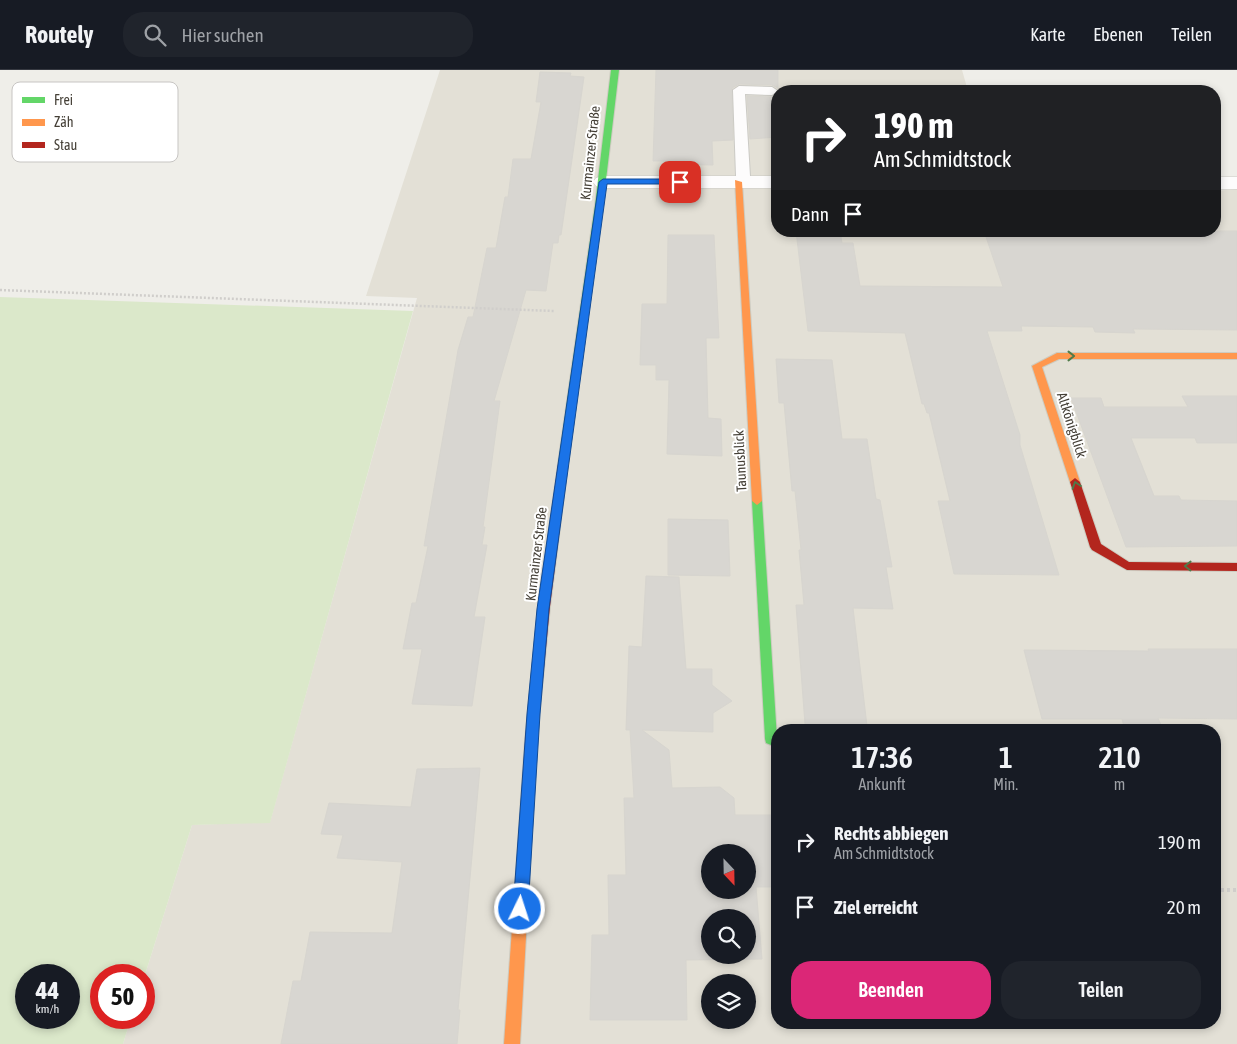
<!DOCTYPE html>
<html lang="de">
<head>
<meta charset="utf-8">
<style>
	body { margin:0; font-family:"Asap Condensed",sans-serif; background:#20242c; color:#f1f3f6; height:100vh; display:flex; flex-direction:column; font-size:19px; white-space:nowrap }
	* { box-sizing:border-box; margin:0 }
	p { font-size:16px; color:#9ea1a6 }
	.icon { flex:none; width:28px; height:28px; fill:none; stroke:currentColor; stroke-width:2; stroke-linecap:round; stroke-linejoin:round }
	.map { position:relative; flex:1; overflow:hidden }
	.panel { position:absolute; left:771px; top:654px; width:450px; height:305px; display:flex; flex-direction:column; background:#171b24; border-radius:20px; box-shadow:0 2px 8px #0003 }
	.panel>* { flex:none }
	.banner { position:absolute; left:771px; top:15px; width:450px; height:152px; border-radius:20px; box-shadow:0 2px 8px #0003; background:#202124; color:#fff; overflow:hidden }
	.needle { width:32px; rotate:158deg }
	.tools { position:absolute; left:701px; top:774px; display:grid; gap:10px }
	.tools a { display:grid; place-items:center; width:55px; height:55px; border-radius:50%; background:#171b24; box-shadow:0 2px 8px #0003; font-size:25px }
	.speed { position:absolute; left:15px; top:894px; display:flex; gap:10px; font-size:25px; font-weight:700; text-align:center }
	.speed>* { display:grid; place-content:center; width:65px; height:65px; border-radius:50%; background:#171b24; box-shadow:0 2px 8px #0003; line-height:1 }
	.speed small { font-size:12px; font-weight:400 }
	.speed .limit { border:8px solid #d22; background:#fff; color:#111 }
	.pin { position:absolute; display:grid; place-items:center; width:42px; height:42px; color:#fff; margin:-21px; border-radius:10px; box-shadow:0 2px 8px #0006 }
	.me { position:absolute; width:55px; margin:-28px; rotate:4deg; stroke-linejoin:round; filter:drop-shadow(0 0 4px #0008) }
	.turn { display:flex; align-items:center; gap:18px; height:105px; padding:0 20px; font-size:22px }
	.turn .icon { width:65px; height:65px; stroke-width:2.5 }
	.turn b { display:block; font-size:35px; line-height:42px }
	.then { display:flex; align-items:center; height:48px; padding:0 20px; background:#0003; gap:10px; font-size:19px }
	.eta { display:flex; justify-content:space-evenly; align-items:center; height:85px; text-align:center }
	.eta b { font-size:30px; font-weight:600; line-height:35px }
	.primary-button { display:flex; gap:10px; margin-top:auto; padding:10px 20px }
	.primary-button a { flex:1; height:58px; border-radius:20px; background:#db2777; color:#fff; font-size:20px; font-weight:600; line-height:58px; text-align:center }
	.primary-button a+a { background:#20242c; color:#f1f3f6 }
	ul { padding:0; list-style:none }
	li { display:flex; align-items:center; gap:15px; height:65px; padding:0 20px }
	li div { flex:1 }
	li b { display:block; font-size:19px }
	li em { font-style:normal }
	header { display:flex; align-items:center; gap:30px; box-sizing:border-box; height:70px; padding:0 25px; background:#171b24; border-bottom:1px solid #363941 }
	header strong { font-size:24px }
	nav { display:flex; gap:28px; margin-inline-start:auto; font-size:18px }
	.search { width:350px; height:45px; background:#20242c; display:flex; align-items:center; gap:12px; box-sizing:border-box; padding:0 18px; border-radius:20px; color:#9ea1a6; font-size:19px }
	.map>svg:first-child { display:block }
	.residential { fill:#e3e0d6; fill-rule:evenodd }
	.green { fill:#dbe8ca; fill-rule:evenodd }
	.building { fill:#d8d6d1; stroke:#d7d5cf; fill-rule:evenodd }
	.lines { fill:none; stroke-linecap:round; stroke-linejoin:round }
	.lane-casing { stroke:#cbcac5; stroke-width:2 }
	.street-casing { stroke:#cbcac5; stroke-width:1 }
	.fast-casing { stroke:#cdcbc0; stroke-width:2 }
	.slow-casing { stroke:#cdcbc0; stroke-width:2 }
	.jam-casing { stroke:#cdcbc0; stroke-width:2 }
	.path-far1 { stroke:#d0cecb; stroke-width:2.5; stroke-dasharray:2 2; stroke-linecap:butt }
	.path { stroke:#d0cecb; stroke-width:4; stroke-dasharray:3 3; stroke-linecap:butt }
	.lane { fill:#fdfcfc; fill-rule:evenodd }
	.street { fill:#fdfcfc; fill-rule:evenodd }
	.fast { fill:#63d668; fill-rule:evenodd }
	.slow { fill:#ff974d; fill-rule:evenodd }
	.jam { fill:#b3261e; fill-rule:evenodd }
	.oneway { stroke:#507b4a }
	.route { fill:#1a73e8; stroke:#114b97 }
	.labels { text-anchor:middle; stroke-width:4; stroke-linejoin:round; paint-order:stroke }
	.street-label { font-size:14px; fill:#443f36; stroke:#fff }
	.key { fill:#fff; stroke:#c7c5c3; stroke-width:1 }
	.key-label { font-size:14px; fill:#443f36 }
</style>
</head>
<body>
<header>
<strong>Routely</strong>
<div class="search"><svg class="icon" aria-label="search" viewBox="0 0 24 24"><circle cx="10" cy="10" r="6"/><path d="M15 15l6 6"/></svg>Hier suchen</div>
<nav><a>Karte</a><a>Ebenen</a><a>Teilen</a></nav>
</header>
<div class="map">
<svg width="1237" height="974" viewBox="0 0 1237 974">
	<rect width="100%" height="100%" fill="#efeee9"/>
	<path class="residential" d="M440 0H962L968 21H778V161H1215V121L1237 119V974H123L131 948H144V908L192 755 270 752 417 228 366 226ZM778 660H1215V952H778ZM710 782H748V820H710ZM710 848H748V885H710ZM710 912H748V950H710Z"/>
	<path class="green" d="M0 227 413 241 270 753 192 755 144 908V905H101V948H131L123 974H0ZM26 905H69V948H26Z"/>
	<g class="building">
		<path d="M656 0H778V18L772 15 739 14 732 18 733 70 712 71 713 95 664 94V91H653Z"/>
		<path d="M540 2 571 3 570 6 584 7 561 165H559L558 173H553L546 221 526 220 494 331H500L483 457H485L482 475H487L474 547H485L472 636 412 634 422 579H403L412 533H416L428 476H424L458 280 468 247H473L487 178H496L505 127H508L513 89H531L541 32H536Z"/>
		<path d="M778 24V67L750 69 747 26 772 27Z"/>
		<path d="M796 161H840L842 173H853L860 216 1003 217 984 161H1237V260L1133 259 1135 263 1095 262 1093 257 1021 256 1022 261H987L1020 365V375L1059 505 954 504 938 431H950L929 343H927L924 334H922L905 263 808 261Z"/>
		<path d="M668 165H714L719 268H706L708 348 721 349 722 386 667 384 669 310H656V295H640L642 234H667Z"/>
		<path d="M776 289 832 290 842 369H867L876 429 880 430 892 497H886L893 539 853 538 867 656 805 654 796 535H804L799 480H801L795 421H792L784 333H779Z"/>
		<path d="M1182 326H1237V373H1197L1195 368H1131L1154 426H1179L1181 430 1237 431V476L1126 477 1071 328H1101L1104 337H1188Z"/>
		<path d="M668 449 728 450 730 506 668 505Z"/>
		<path d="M646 506 679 507 686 599H712V615L732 631 713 643V662L642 660 669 680 672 718 720 717 734 728 735 745H772L778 796V817H756L762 889 686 890 687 950H590L592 865H609L608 805H626L624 728H634L630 660H626L629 576 642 577ZM710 782H748V820H710ZM710 848H748V885H710Z"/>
		<path d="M1148 579H1237V649L1158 648 1163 660H1125L1122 649H1042L1024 580 1149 581Z"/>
		<path d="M480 698 458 940H460L457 974H281L293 911H301L310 862 392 863 402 792 337 788 343 765 321 764 329 733 411 737 417 699Z"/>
	</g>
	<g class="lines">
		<defs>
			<path id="lane" d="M739 16 772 17 778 21 772 25 745 24 750 106 743 115 738 116 731 112 736 106 733 20Z"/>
			<g id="street">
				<path d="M603 106H778V118H603L596 116 593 112 596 108Z"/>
				<rect x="1215" y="107" width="22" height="12"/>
			</g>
			<g id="fast">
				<path d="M611 0H619L603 135 568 394 563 398 558 394 595 135Z"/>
				<path d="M757 427 762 431 777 669 776 673 771 675 766 673 765 669 752 431Z"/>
			</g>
			<g id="slow">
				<path d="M735 110 742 112 762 431 757 435 752 431Z"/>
				<path d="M1057 283H1237V289H1059L1042 297 1080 412 1075 416 1070 412 1032 296Z"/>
				<path d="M531 664 536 666 537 670 520 974H504L525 670 526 666Z"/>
			</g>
			<g id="jam">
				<path d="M563 390 568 394 550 537 537 670 536 674 531 676 526 674 525 670 538 537 558 394Z"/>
				<path d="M1075 408 1080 412 1101 474 1129 492 1237 493V501L1127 500 1092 480 1090 477 1070 412Z"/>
			</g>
		</defs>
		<use href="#lane" class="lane-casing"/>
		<use href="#street" class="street-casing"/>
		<use href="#fast" class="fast-casing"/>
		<use href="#slow" class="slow-casing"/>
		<use href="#jam" class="jam-casing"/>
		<path class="path-far1" d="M0 220 554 241"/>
		<path class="path" d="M1215 820H1237"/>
		<use href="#lane" class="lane"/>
		<use href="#street" class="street"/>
		<use href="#fast" class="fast"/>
		<use href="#slow" class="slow"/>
		<use href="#jam" class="jam"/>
	</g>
	<defs><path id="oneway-chevron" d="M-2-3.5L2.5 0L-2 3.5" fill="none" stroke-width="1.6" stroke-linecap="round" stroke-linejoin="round" transform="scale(1.25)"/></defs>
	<g class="oneway">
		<use href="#oneway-chevron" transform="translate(1071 286)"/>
		<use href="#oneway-chevron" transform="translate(1076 415) rotate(-108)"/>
		<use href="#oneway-chevron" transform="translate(1188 496) rotate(-179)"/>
	</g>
	<path class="route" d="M603 109H680L685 112 680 114H607L549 539 540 644 528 839 526 844 520 846 515 844 513 839 527 644 537 539 599 112Z"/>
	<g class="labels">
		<g class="street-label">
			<text transform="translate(590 83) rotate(-84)" y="5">Kurmainzer Straße</text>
			<text transform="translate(1072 355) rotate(72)" y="5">Altkönigblick</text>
			<text transform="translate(740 391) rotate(-93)" y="5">Taunusblick</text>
			<text transform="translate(536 484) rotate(-83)" y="5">Kurmainzer Straße</text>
		</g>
	</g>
	<rect x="12" y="12" width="166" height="80" rx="8" class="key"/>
	<rect x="22" y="27" width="23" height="6" fill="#63d668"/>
	<rect x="22" y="49" width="23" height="7" fill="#ff974d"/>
	<rect x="22" y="72" width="23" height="6" fill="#b3261e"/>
	<g class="key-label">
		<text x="54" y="35">Frei</text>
		<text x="54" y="57">Zäh</text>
		<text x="54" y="80">Stau</text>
	</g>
</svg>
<div class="tools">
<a><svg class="needle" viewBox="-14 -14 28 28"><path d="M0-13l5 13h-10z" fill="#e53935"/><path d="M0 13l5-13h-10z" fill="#9ea1a6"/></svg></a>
<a><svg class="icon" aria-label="search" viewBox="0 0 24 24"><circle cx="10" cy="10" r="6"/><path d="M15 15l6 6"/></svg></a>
<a><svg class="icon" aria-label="layers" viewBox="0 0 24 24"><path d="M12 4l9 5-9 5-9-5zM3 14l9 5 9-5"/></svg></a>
</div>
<div class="speed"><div>44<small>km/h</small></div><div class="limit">50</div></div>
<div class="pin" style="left:680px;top:112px;background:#d93025"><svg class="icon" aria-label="arrive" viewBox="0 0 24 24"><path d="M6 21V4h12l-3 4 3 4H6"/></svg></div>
<svg class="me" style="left:520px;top:839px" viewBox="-20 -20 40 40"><circle r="17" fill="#1a73e8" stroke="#fff" stroke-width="3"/><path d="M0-11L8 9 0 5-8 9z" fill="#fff"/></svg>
<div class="banner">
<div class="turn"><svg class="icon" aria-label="right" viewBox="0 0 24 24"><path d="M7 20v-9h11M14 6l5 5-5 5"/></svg><div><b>190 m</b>Am Schmidtstock</div></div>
<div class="then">Dann<svg class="icon" aria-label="arrive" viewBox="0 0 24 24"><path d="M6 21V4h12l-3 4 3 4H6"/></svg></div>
</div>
<section class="panel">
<div class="eta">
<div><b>17:36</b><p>Ankunft</p></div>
<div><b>1</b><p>Min.</p></div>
<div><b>210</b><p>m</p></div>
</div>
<ul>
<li><svg class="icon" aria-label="right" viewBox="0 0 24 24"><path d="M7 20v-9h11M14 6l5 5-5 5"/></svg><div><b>Rechts abbiegen</b><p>Am Schmidtstock</p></div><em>190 m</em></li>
<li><svg class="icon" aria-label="arrive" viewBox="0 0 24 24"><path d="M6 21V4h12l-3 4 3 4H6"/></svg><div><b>Ziel erreicht</b></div><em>20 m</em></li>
</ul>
<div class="primary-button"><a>Beenden</a><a>Teilen</a></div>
</section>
</div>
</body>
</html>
